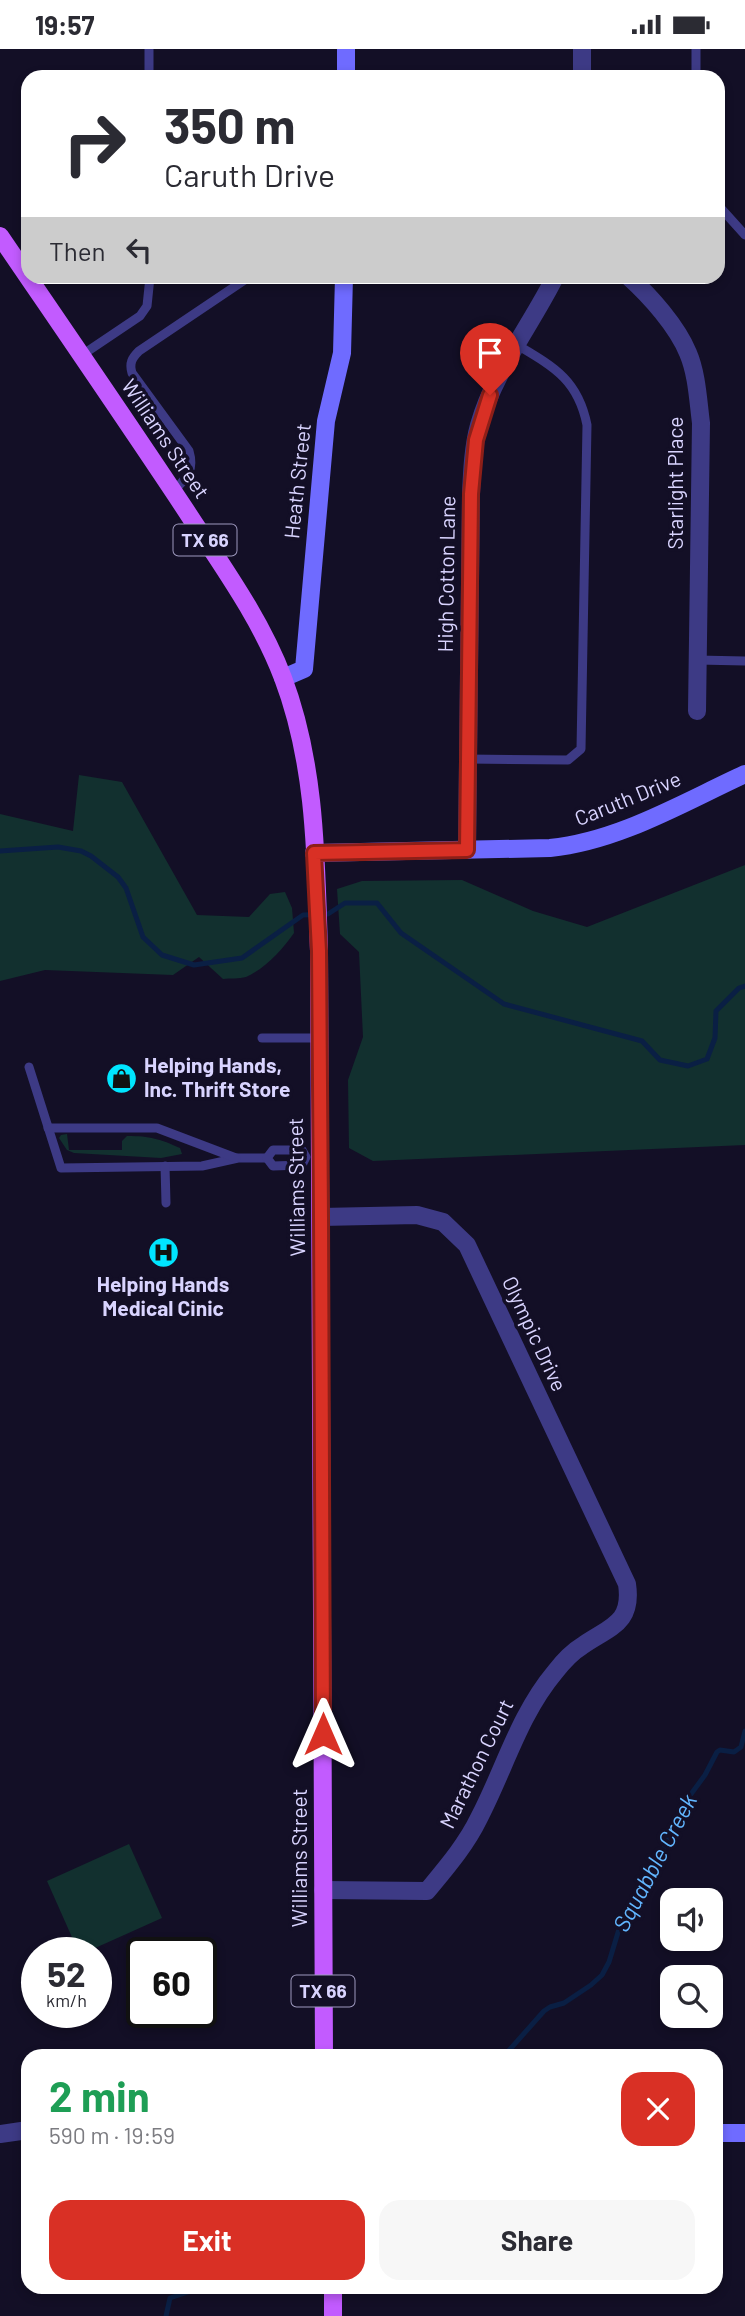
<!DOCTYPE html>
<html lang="en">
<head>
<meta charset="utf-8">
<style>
	body { margin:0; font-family:Barlow,sans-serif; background:#f7f7f7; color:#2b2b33; height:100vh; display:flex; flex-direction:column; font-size:26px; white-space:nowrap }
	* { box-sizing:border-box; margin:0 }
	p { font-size:23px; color:#7c7c81 }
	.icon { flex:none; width:38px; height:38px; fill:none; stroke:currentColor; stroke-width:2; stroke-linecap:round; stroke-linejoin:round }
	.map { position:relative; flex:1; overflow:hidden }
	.panel { position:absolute; left:21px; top:2000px; width:702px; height:245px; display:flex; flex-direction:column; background:#fff; border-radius:21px; box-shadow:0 4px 10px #0003 }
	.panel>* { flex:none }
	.top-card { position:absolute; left:21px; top:21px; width:704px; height:214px; border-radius:21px; box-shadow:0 4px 10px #0003; background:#fff; color:#2b2b33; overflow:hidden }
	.buttons { position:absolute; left:660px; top:1839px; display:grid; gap:14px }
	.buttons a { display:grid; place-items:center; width:63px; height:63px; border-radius:14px; background:#fff; box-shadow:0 4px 10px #0003; font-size:35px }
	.speed { position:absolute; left:21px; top:1888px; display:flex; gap:14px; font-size:35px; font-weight:700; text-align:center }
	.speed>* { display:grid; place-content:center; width:91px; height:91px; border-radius:50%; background:#fff; box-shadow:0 4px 10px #0003; line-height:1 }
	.speed small { font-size:18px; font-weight:400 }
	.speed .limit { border:4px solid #111; border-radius:10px; background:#fff; color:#111 }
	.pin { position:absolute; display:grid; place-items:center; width:60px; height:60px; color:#fff; margin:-72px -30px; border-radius:50% 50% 50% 0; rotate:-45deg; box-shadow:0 0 7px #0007 }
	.pin .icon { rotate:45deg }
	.me { position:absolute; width:77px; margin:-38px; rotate:0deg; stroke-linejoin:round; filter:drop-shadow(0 0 5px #0008) }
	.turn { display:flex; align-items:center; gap:24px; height:147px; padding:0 28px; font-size:32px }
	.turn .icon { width:91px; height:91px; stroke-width:2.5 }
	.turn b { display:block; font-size:49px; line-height:60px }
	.then { display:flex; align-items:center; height:66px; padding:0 28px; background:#0003; gap:14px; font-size:26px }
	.round { display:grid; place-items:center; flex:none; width:74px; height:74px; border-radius:21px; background:#f7f7f7 }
	.head { display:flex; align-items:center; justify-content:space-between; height:119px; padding:0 28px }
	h1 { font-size:42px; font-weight:700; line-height:52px; color:#1e9e55 }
	.button { display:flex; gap:14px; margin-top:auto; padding:14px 28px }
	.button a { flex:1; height:80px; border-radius:21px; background:#d93025; color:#fff; font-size:28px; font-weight:700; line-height:80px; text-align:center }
	.button a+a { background:#f7f7f7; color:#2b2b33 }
	.status { display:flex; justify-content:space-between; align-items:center; height:49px; padding:0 35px; background:#fff; direction:ltr }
	.status svg { height:19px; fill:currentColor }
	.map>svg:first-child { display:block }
	.green { fill:#12302f }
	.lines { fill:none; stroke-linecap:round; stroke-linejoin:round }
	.stream { stroke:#0a1f44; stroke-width:5 }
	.lane { stroke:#3d3a85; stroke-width:9 }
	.street { stroke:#3d3a85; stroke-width:18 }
	.secondary { stroke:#6f6bff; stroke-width:18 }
	.primary { stroke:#c25bff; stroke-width:18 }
	.route-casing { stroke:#8d1f18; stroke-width:18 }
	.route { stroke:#d93025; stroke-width:12 }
	.labels { text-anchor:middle; stroke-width:7; stroke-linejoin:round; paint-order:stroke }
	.shield { fill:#130f26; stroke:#9e99be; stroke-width:2 }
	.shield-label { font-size:19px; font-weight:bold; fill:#d9d4ff }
	.street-label { font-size:21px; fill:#d9d4ff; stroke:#130f26 }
	.poi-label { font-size:21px; font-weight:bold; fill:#d9d4ff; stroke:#130f26; text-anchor:start }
	.water-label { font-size:23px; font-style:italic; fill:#62b6ff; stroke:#130f26 }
</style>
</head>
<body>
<div class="status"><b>19:57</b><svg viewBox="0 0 49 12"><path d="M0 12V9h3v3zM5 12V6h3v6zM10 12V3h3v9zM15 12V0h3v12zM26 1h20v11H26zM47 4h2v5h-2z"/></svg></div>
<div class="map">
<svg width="745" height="2267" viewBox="0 0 745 2267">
	<rect width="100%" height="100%" fill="#130f26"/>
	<g class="green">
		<path d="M79 726 122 733 197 866 249 868 270 845 285 843 292 859 294 884C282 901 266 919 246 928 239 930 230 929 223 930L199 908 173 926 45 921 0 932V765L73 782Z"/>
		<path d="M745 816V1096L373 1112 349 1099 348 1031 363 988 359 903 340 885 337 840 362 832 462 831 533 862 587 878Z"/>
		<path d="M67 1085 69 1101H122V1092L127 1087C150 1087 160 1090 180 1099L182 1105 161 1109 74 1104 67 1101 59 1089 61 1086Z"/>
		<path d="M129 1795 162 1869 84 1904H79L47 1832Z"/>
	</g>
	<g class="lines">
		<g class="stream">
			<path d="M0 802 58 798 81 802 91 807 118 828 126 839 143 888 162 906 194 916 242 909 303 866 328 865 345 854H377L401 884 504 955 642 992 660 1011 688 1017 707 1010 715 989 716 962 739 939 745 937"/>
			<path d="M504 2007 544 1962 550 1958 564 1954 591 1936 602 1926 609 1913 623 1867 663 1802 683 1756 705 1726 717 1703 720 1701 734 1703 741 1698 745 1682"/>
			<path d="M166 2267 170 2249 203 2238"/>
		</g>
		<g class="lane">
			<path d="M149 0V28"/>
			<path d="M696 28V0"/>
			<path d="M718 156 745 186"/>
			<path d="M82 306 140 267 147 257 150 228"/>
			<path d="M173 443C186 429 195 422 189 402L132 324C129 314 132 309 139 302L249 228"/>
			<path d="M697 611 745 612"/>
			<path d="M467 710 568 711 581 700 587 376C578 331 554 318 517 296"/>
			<path d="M262 989H319"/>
			<path d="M29 1018 61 1119 202 1117 238 1109H267"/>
			<path d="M48 1079H157L236 1109"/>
			<path d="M273 1101H302L306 1108 302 1116 273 1117 267 1109Z"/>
			<path d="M165 1117 166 1154"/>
		</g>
		<g class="street">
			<path d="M582 28V0"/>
			<path d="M629 228C650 247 677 277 688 304 697 325 698 351 701 374L697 662"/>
			<path d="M467 801 471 445C472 422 473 398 479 376 494 323 531 276 555 228"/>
			<path d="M321 1168 417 1166 443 1173 467 1196 627 1535C633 1575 609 1578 582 1597 572 1603 562 1614 555 1623 519 1666 505 1719 479 1769 466 1796 446 1819 427 1842L323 1841"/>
			<path d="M0 2085 28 2081"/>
		</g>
		<g class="secondary">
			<path d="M346 28V0"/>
			<path d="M283 629 304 620 326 372 342 304 344 228"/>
			<path d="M314 804 550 799C619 792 682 754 745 725"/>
			<path d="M716 2084H745"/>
		</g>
		<g class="primary">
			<path d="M0 187C62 278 124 368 185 460 220 514 260 568 283 629 316 716 316 810 319 902L324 2007"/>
			<path d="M333 2238V2267"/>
		</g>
	</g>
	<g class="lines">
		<defs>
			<path id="route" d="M323 1685 321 1168 319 902 314 804 467 801 471 445 476 391 490 346"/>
		</defs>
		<use href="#route" class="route-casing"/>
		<use href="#route" class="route"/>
	</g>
	<defs>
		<symbol id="shop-disc" viewBox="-11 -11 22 22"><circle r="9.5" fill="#00e5ff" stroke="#130f26"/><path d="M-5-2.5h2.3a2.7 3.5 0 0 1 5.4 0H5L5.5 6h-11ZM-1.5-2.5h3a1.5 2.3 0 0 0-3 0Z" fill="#111"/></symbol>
		<symbol id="hospital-disc" viewBox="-11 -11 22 22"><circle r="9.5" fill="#00e5ff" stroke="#130f26"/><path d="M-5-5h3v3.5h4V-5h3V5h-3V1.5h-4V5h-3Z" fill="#111"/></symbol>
	</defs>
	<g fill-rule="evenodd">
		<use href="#shop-disc" x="104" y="1012" width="35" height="35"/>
		<use href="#hospital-disc" x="146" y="1186" width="35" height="35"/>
	</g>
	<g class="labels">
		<g class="shield">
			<rect x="173.5" y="475.5" width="63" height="31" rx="5"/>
			<rect x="291.5" y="1926.5" width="63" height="31" rx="5"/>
		</g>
		<g class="shield-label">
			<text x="205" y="498">TX 66</text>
			<text x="323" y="1949">TX 66</text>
		</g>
		<g class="street-label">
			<text transform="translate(165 390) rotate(56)" y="7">Williams Street</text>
			<text transform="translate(298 432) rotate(-84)" y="7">Heath Street</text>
			<text transform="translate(676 434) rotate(-90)" y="7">Starlight Place</text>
			<text transform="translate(447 525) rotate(-89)" y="7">High Cotton Lane</text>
			<text transform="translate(628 750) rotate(-22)" y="7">Caruth Drive</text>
			<text transform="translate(297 1138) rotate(-91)" y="7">Williams Street</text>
			<text transform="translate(534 1285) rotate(65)" y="7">Olympic Drive</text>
			<text transform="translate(477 1715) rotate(-64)" y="7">Marathon Court</text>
			<text transform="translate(300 1809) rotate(-90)" y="7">Williams Street</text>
		</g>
		<g class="poi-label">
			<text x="144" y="1024">Helping Hands,<tspan x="144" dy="24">Inc. Thrift Store</tspan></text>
			<text x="163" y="1243" text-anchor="middle">Helping Hands<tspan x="163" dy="24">Medical Cinic</tspan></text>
		</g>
		<g class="water-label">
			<text transform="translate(655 1814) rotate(-62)" y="8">Squabble Creek</text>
		</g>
	</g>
</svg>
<div class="buttons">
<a><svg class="icon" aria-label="sound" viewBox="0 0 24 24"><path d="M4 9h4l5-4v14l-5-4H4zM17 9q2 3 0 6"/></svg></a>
<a><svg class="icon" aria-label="search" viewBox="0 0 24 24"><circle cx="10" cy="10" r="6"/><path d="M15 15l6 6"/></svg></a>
</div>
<div class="speed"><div>52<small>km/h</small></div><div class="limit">60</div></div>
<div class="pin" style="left:490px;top:346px;background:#d93025"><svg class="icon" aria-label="arrive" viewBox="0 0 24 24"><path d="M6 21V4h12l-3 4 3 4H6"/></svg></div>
<svg class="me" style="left:323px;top:1685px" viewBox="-20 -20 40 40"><path d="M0-17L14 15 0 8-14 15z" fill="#d93025" stroke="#fff" stroke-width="4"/></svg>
<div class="top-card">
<div class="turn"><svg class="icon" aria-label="right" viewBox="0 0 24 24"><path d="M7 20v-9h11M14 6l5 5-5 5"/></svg><div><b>350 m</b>Caruth Drive</div></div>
<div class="then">Then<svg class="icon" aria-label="left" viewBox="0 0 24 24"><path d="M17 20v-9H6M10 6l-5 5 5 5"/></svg></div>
</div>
<section class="panel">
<div class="head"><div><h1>2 min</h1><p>590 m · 19:59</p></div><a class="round" style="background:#d93025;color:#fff"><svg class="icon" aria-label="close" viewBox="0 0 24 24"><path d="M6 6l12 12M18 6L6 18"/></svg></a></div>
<div class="button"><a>Exit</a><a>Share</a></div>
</section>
</div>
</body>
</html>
